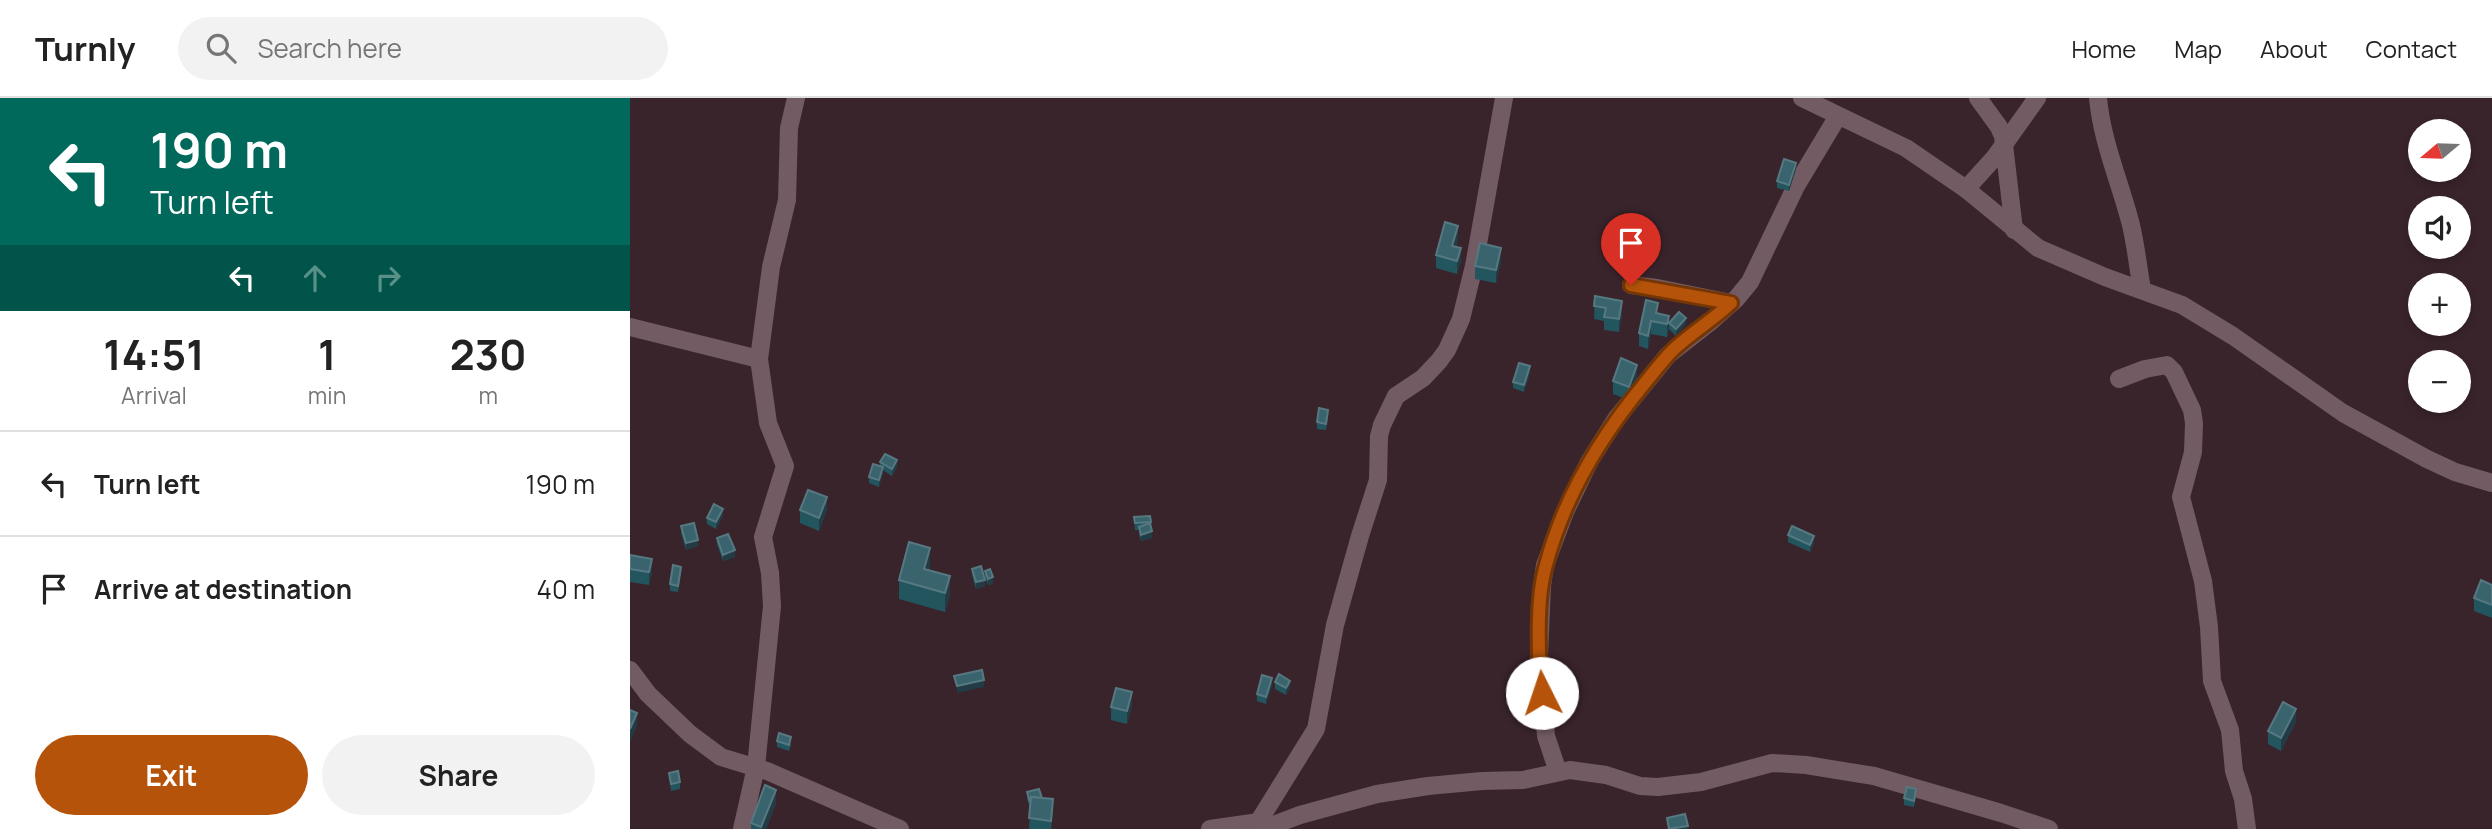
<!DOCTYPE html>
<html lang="en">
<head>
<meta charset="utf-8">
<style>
	body { margin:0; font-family:Manrope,sans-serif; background:#f2f2f2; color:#222; height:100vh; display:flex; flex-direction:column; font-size:26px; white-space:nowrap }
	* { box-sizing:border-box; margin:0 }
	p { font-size:23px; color:#767676 }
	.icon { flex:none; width:38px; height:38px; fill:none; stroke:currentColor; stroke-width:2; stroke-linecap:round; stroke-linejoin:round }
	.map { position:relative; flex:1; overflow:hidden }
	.side { display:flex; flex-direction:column; background:#fff; width:630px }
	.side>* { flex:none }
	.banner { background:#00695c; color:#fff; overflow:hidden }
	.needle { width:46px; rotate:251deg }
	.tools { position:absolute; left:1778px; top:21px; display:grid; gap:14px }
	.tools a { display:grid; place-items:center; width:63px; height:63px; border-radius:50%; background:#fff; box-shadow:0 4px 10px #0003; font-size:35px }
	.pin { position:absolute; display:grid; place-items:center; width:60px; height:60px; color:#fff; margin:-72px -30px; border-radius:50% 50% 50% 0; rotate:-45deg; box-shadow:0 0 7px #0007 }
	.pin .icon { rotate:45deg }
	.me { position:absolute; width:77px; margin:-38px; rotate:356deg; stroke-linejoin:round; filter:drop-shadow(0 0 5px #0008) }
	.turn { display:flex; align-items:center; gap:24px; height:147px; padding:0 35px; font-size:32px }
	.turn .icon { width:91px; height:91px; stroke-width:2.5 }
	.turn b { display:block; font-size:49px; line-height:60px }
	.lanes { display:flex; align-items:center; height:66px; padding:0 35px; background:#0003; justify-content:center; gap:35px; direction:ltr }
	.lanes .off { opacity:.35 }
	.eta { display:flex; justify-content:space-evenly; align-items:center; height:119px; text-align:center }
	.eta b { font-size:42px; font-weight:700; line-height:49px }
	.cta { display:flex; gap:14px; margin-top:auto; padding:14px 35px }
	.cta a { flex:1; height:80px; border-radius:42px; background:#b45309; color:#fff; font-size:28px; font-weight:700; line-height:80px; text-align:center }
	.cta a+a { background:#f2f2f2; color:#222 }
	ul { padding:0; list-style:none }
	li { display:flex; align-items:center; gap:21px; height:105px; padding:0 35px; border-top:2px solid #e0e0e0 }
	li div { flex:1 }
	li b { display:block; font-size:26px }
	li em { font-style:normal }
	header { display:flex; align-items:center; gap:42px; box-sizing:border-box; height:98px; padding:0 35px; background:#fff; border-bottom:2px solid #e0e0e0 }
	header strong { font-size:33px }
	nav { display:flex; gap:38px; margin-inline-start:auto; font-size:24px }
	.search { width:490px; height:63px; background:#f2f2f2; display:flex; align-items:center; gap:18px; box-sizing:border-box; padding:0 24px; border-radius:38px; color:#767676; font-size:26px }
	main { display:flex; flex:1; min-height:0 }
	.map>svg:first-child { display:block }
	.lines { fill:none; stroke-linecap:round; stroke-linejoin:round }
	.minor { stroke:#735b63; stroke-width:18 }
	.wall { fill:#23555f }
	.shaded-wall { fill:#233b45 }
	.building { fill:#39646e; stroke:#567881; stroke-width:2 }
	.route-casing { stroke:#753606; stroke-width:18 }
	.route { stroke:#b45309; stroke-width:12 }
</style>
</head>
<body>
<header>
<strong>Turnly</strong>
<div class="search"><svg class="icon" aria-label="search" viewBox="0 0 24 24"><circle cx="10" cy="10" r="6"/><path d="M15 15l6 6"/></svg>Search here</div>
<nav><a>Home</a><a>Map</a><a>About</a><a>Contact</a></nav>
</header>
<main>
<section class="side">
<div class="banner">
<div class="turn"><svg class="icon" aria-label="left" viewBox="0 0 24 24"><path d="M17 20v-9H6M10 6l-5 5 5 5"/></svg><div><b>190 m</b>Turn left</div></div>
<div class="lanes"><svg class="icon" aria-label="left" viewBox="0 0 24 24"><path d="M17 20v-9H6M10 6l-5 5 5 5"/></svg><svg class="icon off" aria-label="ahead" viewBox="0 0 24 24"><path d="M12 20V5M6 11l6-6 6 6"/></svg><svg class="icon off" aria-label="right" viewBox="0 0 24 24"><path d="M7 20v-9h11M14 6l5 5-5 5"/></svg></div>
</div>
<div class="eta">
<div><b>14:51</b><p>Arrival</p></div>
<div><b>1</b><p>min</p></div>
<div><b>230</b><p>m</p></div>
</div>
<ul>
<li><svg class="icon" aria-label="left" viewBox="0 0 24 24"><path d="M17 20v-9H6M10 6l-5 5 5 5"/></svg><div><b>Turn left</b></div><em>190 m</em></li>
<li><svg class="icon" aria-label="arrive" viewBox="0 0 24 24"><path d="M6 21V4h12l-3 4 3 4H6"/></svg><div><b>Arrive at destination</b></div><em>40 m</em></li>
</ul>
<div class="cta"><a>Exit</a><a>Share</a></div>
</section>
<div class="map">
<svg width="1862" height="731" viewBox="0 0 1862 731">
	<rect width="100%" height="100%" fill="#3a242c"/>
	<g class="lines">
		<g class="minor">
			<path d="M1172 0 1276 50 1336 91 1408 150 1475 179 1552 207 1603 238 1713 315 1797 361 1825 374 1862 385"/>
			<path d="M1348 0 1369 29 1373 38 1384 132"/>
			<path d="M1468 0C1472 44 1490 84 1501 127 1506 148 1508 170 1512 191"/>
			<path d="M1336 91 1365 59 1407 0"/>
			<path d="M1001 187 1027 190 1101 205"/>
			<path d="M0 229 129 261"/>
			<path d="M1489 281 1515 271 1537 267 1544 274 1562 312 1564 325 1563 354 1551 399 1573 483 1579 529 1582 583 1600 632 1604 673 1613 701 1617 731"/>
			<path d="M0 572 18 596 60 636 91 659 137 673 270 731"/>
			<path d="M928 674 916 638 909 557 912 488 915 467 935 414 959 364 986 321 1038 257 1079 225 1106 201 1120 184 1166 88 1208 18"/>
			<path d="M112 731 126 669 142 508 140 475 133 439 155 368 138 325 129 261 141 169 157 102 159 30 166 0"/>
			<path d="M580 731 629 724"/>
			<path d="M624 731 686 631 705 527 730 438 748 382 749 338 752 327 766 298 793 280 809 263 817 252 831 221 844 168 874 0"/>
			<path d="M633 731 670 717 747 696 798 688 852 683 893 682 940 672 976 677 1010 688 1028 689 1071 684 1142 665 1176 667 1244 678 1371 715 1419 731"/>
		</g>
	</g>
	<g class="wall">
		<path d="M1166 71 1159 93 1147 90V83Z"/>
		<path d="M828 141 826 149 831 163 827 176 806 170V157Z"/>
		<path d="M871 163 866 185 845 181V168Z"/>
		<path d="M993 166 1016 170 1006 183 993 172Z"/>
		<path d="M965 198 992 216 989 234 974 232V223L964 221Z"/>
		<path d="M1028 216 1039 218V231L1037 239 1021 236 1018 251 1009 248V235Z"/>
		<path d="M1039 225 1056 226 1046 238 1039 231Z"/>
		<path d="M900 275 894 294 883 290V284Z"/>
		<path d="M1007 280 999 302 983 296V283Z"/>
		<path d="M698 318 696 332 687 331V324Z"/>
		<path d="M250 364 267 369 262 378 253 372 249 389 239 385V379L250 368Z"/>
		<path d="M170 412H197L189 433 170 425Z"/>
		<path d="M93 417 86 431 77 426V420Z"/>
		<path d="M520 418 522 440 511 443 509 436V432H505L504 419Z"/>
		<path d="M51 428 68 448 56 452 51 435Z"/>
		<path d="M1158 437 1184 445 1180 454 1158 444Z"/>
		<path d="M87 440 105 459 93 463 87 446Z"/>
		<path d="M0 457 22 474 19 487 0 484Z"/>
		<path d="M300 469 299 473 320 497 315 514 269 501V482Z"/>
		<path d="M342 471 355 488 346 491 342 477Z"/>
		<path d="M355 473 363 486 358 487 355 479Z"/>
		<path d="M51 475 48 494 40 493V486Z"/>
		<path d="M1862 487V520L1844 513V500Z"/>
		<path d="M645 584 660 589 656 597 645 591Z"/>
		<path d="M642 587 636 606 627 603V596Z"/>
		<path d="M502 607 497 626 481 622V609Z"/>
		<path d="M1666 624 1651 653 1638 646V633Z"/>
		<path d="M147 643 161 646 159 653 147 649Z"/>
		<path d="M39 675 50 684V691L41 693Z"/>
		<path d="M397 694 412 700 423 714 421 731H399L400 710 397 701Z"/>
		<path d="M1286 698 1284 709 1274 707V700Z"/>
		<path d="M146 705 136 731H121V725Z"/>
	</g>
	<g class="shaded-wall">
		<path d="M1166 65V71L1159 93V87Z"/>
		<path d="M828 128V141L822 161V148Z"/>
		<path d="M831 150V163L827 176V163Z"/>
		<path d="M871 150V163L866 185V172Z"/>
		<path d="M1016 164V170L1006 183V176Z"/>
		<path d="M992 203V216L989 234V221Z"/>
		<path d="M1039 218V231L1037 239V226Z"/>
		<path d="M1056 220V226L1046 238V231Z"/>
		<path d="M1021 223V236L1018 251V238Z"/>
		<path d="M1007 267V280L999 302V289Z"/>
		<path d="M900 268V275L894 294V287Z"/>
		<path d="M267 362V369L262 378V371Z"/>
		<path d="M253 369V376L249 389V382Z"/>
		<path d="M197 399V412L189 433V420Z"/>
		<path d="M93 411V417L86 431V424Z"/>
		<path d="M522 433V440L511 443V437Z"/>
		<path d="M1184 438V445L1180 454V447Z"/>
		<path d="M68 442V448L56 452V445Z"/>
		<path d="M300 450V469L294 491V471Z"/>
		<path d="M105 452V459L93 463V457Z"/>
		<path d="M22 461V474L19 487V474Z"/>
		<path d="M320 478V497L315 514V495Z"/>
		<path d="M363 479V486L358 487V481Z"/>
		<path d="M355 482V488L346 491V484Z"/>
		<path d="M642 580V587L636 606V599Z"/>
		<path d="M354 582V589L327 595V588Z"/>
		<path d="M660 583V589L656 597V590Z"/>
		<path d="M502 594V607L497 626V613Z"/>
		<path d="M1666 611V624L1651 653V640Z"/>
		<path d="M7 615V628L0 644V631Z"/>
		<path d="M146 692V705L136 731H131Z"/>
		<path d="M423 701V714L421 731V723Z"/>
		<path d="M1058 728V731H1043Z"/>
	</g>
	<g class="building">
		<path d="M1154 61 1166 65 1159 87 1147 83Z"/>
		<path d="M815 124 828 128 822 148 831 150 827 163 806 157Z"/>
		<path d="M850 145 871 150 866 172 845 168Z"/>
		<path d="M1003 153 1016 164 1006 176 993 166Z"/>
		<path d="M965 198 992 203 989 221 974 219 976 210 964 208Z"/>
		<path d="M1016 202 1028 205 1026 215 1039 218 1037 226 1021 223 1018 238 1009 235Z"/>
		<path d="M1049 214 1056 220 1046 231 1039 225Z"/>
		<path d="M991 260 1007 267 999 289 983 283Z"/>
		<path d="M889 265 900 268 894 287 883 284Z"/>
		<path d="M689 310 698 312 696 326 687 324Z"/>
		<path d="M255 356 267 362 262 371 250 364Z"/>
		<path d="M243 366 253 369 249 382 239 379Z"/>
		<path d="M178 392 197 399 189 420 170 412Z"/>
		<path d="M84 406 93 411 86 424 77 420Z"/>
		<path d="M520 418 521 424 505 425 504 419Z"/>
		<path d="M64 425 68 442 56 445 51 428Z"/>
		<path d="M520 425 522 433 511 437 509 429Z"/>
		<path d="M1162 428 1184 438 1180 447 1158 437Z"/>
		<path d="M98 436 105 452 93 457 87 440Z"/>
		<path d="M279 444 300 450 294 471 320 478 315 495 269 482Z"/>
		<path d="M0 457 22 461 19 474 0 471Z"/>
		<path d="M43 467 51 469 48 488 40 486Z"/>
		<path d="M351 468 355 482 346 484 342 471Z"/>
		<path d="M360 471 363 479 358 481 355 473Z"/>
		<path d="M1851 482 1862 487V507L1844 500Z"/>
		<path d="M352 572 354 582 327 588 324 578Z"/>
		<path d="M649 576 660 583 656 590 645 584Z"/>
		<path d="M632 577 642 580 636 599 627 596Z"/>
		<path d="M486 590 502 594 497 613 481 609Z"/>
		<path d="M1653 604 1666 611 1651 640 1638 633Z"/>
		<path d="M0 612 7 615 0 631Z"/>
		<path d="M149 635 161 639 159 647 147 643Z"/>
		<path d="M48 673 50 684 41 686 39 675Z"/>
		<path d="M135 687 146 692 131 729 121 725Z"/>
		<path d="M1277 689 1286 691 1284 703 1274 700Z"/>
		<path d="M409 691 412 700 401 699 400 704 397 694Z"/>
		<path d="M401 699 423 701 421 723 399 720Z"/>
		<path d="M1055 716 1058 728 1039 731 1037 720Z"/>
	</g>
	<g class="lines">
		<defs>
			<path id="route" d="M912 595C908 560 906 500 916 467 934 399 971 338 1015 285 1024 274 1033 262 1043 252 1061 235 1083 222 1101 205L1001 187"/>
		</defs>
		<use href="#route" class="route-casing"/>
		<use href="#route" class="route"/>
	</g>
</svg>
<div class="tools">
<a><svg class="needle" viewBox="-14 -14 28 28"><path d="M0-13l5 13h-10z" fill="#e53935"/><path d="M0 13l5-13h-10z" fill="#767676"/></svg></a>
<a><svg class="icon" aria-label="sound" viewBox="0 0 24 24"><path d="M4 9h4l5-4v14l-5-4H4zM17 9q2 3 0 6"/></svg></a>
<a>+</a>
<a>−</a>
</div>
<div class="pin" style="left:1001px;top:187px;background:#d93025"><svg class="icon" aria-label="arrive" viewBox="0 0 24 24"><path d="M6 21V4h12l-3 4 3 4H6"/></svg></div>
<svg class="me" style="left:912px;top:595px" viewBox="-20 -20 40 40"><circle r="19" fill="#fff"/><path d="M0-13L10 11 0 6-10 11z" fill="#b45309"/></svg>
</div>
</main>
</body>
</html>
